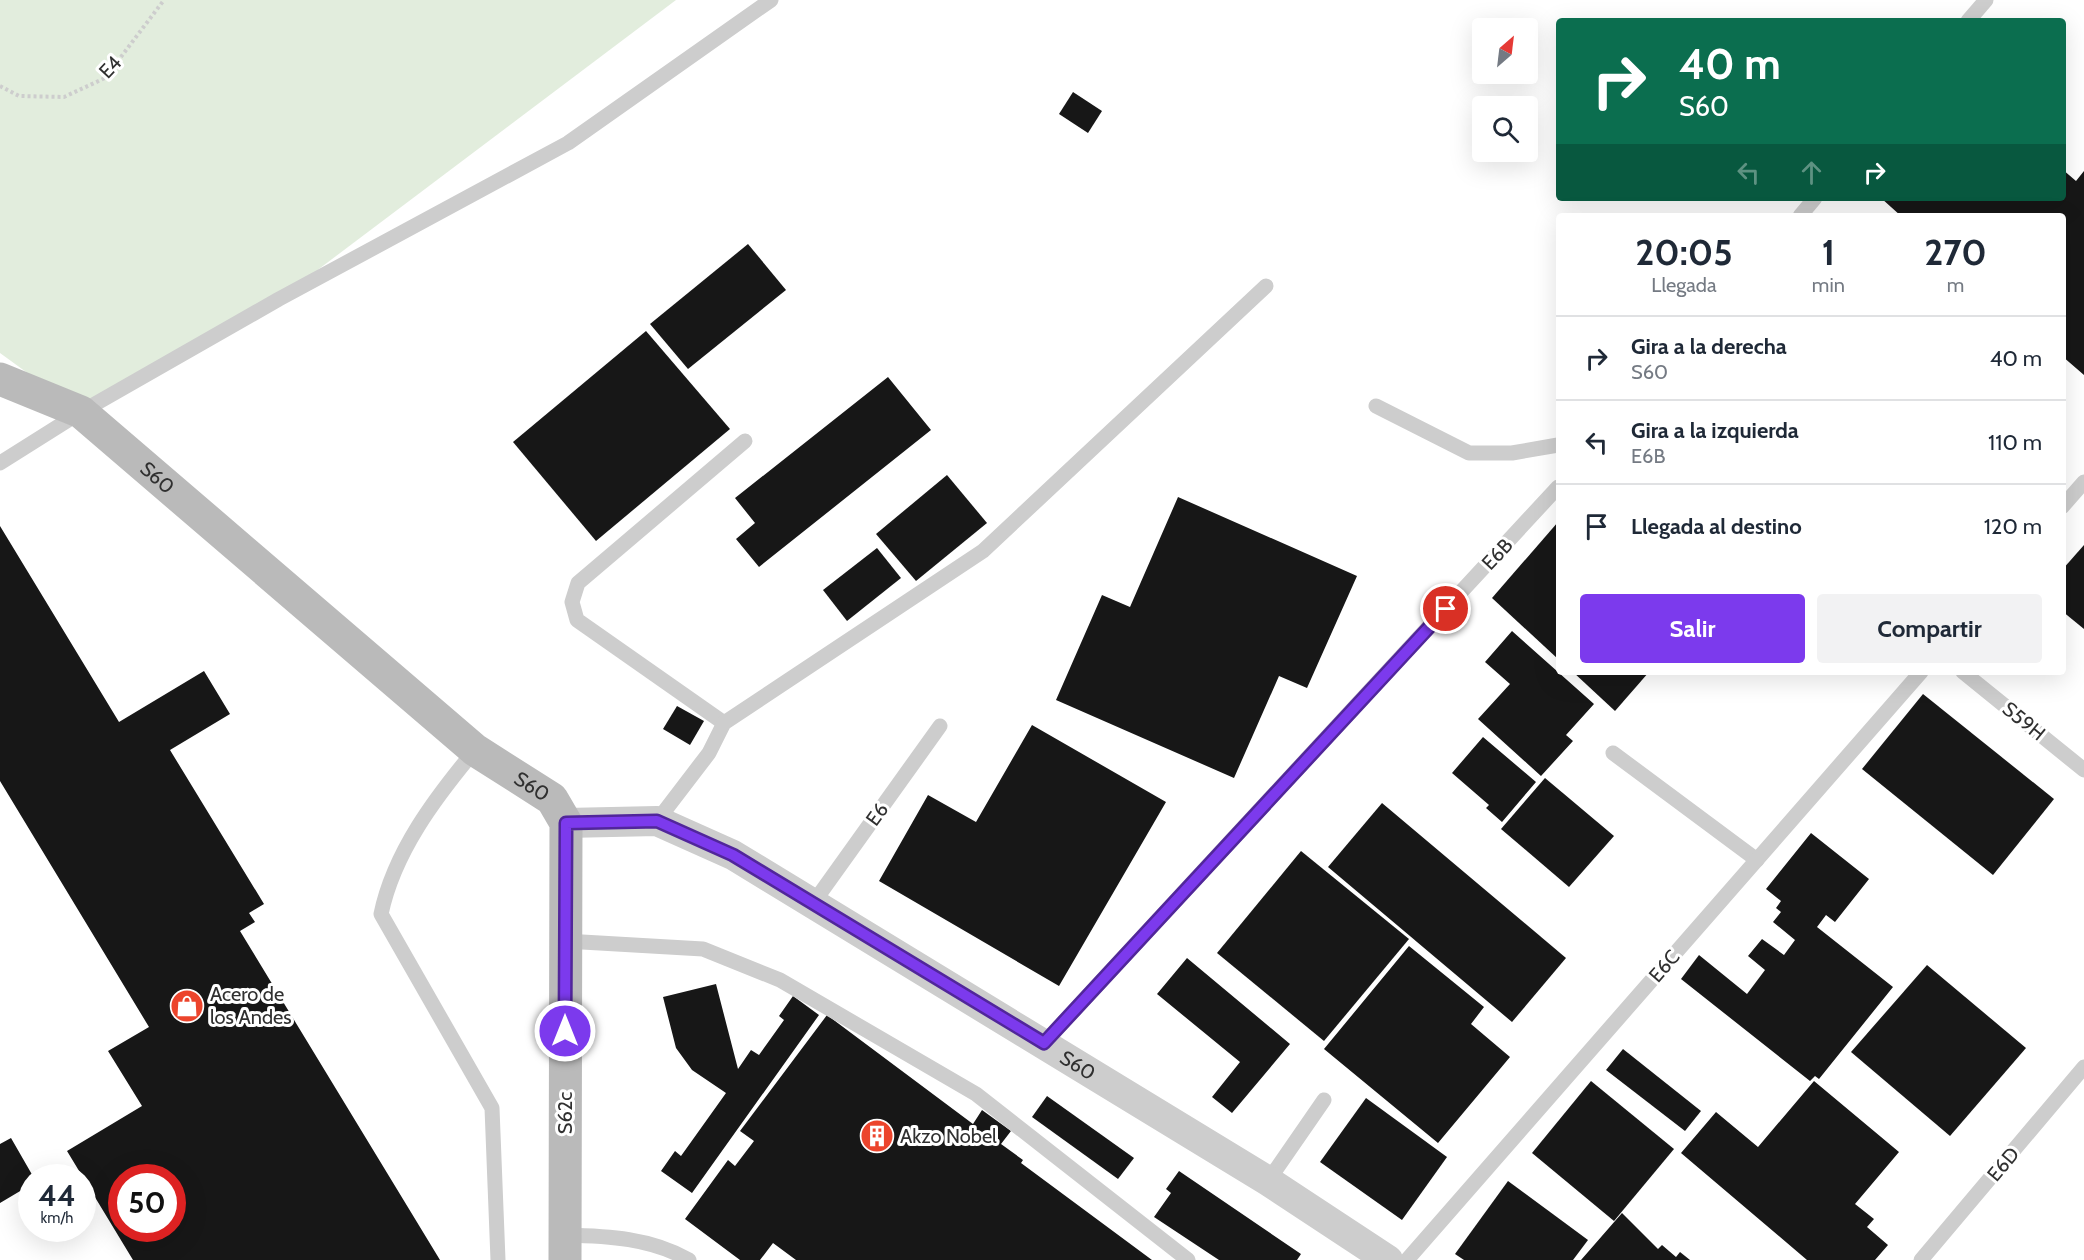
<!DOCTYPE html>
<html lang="es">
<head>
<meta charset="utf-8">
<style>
	body { margin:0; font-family:Cabin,sans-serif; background:#f2f2f3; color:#1f2937; height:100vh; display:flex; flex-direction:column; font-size:22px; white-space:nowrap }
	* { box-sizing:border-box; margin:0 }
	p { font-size:20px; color:#747a83 }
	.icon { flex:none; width:33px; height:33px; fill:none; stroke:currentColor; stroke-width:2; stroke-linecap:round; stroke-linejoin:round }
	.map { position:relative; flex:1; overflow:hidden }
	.drawer { position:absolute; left:1556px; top:213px; width:510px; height:462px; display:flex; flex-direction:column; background:#fff; border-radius:6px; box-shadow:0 6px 24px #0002 }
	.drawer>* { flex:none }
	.top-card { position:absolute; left:1556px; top:18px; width:510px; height:183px; border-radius:6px; box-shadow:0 6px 24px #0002; background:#0b6e4f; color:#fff; overflow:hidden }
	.needle { width:39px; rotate:28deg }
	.buttons { position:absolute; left:1472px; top:18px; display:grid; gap:12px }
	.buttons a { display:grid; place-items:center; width:66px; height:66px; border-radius:6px; background:#fff; box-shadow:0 6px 24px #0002; font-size:30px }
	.speed { position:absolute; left:18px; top:1164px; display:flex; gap:12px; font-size:30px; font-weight:700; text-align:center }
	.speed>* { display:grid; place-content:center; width:78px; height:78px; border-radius:50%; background:#fff; box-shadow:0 6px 24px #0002; line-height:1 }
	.speed small { font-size:15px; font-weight:400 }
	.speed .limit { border:9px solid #d22; background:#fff; color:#111 }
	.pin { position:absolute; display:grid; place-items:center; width:51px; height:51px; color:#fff; margin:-26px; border:3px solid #fff; border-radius:50%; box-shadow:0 2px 6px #0007 }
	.me { position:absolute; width:66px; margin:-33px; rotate:0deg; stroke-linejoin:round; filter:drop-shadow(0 0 4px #0008) }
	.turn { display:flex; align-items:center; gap:21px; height:126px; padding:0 24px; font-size:27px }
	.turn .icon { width:78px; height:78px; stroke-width:2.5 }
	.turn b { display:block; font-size:42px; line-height:51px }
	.lanes { display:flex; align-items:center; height:57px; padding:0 24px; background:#0003; justify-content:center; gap:30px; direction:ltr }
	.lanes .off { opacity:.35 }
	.eta { display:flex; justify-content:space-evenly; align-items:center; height:102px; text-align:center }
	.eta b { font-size:36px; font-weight:700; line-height:42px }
	.button { display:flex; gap:12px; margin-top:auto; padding:12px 24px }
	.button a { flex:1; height:69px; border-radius:6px; background:#7c3aed; color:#fff; font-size:24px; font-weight:700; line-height:69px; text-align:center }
	.button a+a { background:#f2f2f3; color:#1f2937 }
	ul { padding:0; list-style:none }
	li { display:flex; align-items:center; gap:18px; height:84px; padding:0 24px; border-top:2px solid #e0e1e3 }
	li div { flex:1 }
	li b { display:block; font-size:22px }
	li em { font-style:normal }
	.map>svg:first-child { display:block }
	.green { fill:#e2eddd }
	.building { fill:#171717; fill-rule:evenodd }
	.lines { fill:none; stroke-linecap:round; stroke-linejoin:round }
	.path { stroke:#cdcdcd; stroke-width:4; stroke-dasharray:3 3; stroke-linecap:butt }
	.lane { stroke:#cdcdcd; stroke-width:15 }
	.street { stroke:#cdcdcd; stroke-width:30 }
	.secondary { stroke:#bababa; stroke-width:33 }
	.route-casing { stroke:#51269a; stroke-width:15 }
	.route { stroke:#7c3aed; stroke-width:10 }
	.labels { text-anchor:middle; stroke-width:6; stroke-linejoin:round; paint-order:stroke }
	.street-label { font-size:20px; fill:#303030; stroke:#fff }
	.poi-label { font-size:20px; fill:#303030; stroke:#fff; text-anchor:start }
</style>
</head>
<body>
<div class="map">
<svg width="2084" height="1260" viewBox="0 0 2084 1260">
	<rect width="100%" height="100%" fill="#fff"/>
	<path class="green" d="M0 0H676L279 299 81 412 0 353Z"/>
	<g class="building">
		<path d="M1073 92 1102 111 1088 133 1059 114Z"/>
		<path d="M2062 169 2076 181 2084 171V375L2062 356V216H1901L1881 198H2062Z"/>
		<path d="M748 244 786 290 688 369 650 324Z"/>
		<path d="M646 331 730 429 596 541 513 442Z"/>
		<path d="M888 377 931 430 759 567 736 539 755 523 735 498Z"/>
		<path d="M947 475 987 523 916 581 876 534Z"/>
		<path d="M1178 497 1357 576 1307 688 1279 676 1234 778 1056 700 1102 595 1130 607Z"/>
		<path d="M1558 522V659L1492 598Z"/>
		<path d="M0 526 119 722 204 671 230 714 170 750 264 904 249 913 255 922 240 931 440 1260H133L67 1151 142 1106 108 1051 149 1027 0 781ZM122 1178H172V1228H122Z"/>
		<path d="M2084 545V629L2062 611V570Z"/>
		<path d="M877 548 901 578 847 621 823 590Z"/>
		<path d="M1512 631 1594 704 1566 735 1573 741 1541 776 1478 719 1510 684 1485 662Z"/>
		<path d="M1573 672H1649L1615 711Z"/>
		<path d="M1923 694 2054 799 1993 875 1862 769Z"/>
		<path d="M677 706 704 721 690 745 663 729Z"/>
		<path d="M1032 725 1166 802 1059 986 879 881 928 795 976 822Z"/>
		<path d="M1483 737 1536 782 1502 822 1486 808 1489 805 1452 773Z"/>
		<path d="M1545 778 1614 836 1569 887 1501 829Z"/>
		<path d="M1382 803 1566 958 1512 1022 1328 867Z"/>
		<path d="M1811 833 1869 879 1835 922 1826 915 1817 927 1893 987 1819 1079 1815 1076 1810 1081 1681 979 1699 955 1747 994 1765 970 1748 956 1762 939 1784 955 1795 940 1773 922 1781 912 1776 908 1781 901 1766 889Z"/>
		<path d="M1301 851 1409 939 1324 1041 1217 953Z"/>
		<path d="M1409 946 1484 1007 1471 1024 1510 1057 1438 1143 1324 1049Z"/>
		<path d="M1187 958 1290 1044 1232 1113 1212 1097 1240 1062 1157 994Z"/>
		<path d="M1927 965 2026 1048 1950 1136 1851 1052Z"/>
		<path d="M716 984 738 1069 751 1050 759 1055 784 1020 779 1016 793 996 819 1015 692 1193 661 1171 675 1151 681 1156 726 1093 692 1070 676 1048 663 997Z"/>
		<path d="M827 1015 973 1124 982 1110 1011 1131 1001 1144 1023 1160 1021 1163 1152 1260H796L773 1243 760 1260H740L685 1219 728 1160 735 1166 754 1141 740 1131Z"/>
		<path d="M1623 1049 1701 1111 1685 1131 1606 1070Z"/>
		<path d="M1591 1081 1674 1149 1614 1221 1532 1153Z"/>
		<path d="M1814 1081 1899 1152 1855 1204 1874 1219 1867 1227 1888 1245 1875 1260H1807L1681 1153 1716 1112 1758 1147Z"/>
		<path d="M1047 1096 1134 1158 1118 1179 1032 1117Z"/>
		<path d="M1366 1098 1447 1157 1402 1220 1320 1162Z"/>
		<path d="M11 1138 34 1178H32V1184L0 1203V1144Z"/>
		<path d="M1179 1171 1301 1254 1297 1260H1219L1154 1217 1171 1193 1166 1189Z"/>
		<path d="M1508 1181 1588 1240 1573 1260H1464L1455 1254Z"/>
		<path d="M1622 1213 1658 1249 1662 1245 1676 1257 1680 1252 1690 1260H1581Z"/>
	</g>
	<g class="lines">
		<path class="path" d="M0 86 19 96 64 97 105 78 164 0"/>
		<g class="lane">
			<path d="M1968 21 1986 0"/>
			<path d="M1800 216 1815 198"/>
			<path d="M1376 406 1469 453H1512L1558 445"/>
			<path d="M0 463 81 412 279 299 568 143 771 0"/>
			<path d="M2062 507 2084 482"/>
			<path d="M1963 672 2084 770"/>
			<path d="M724 723 577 620 572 602 578 583 745 441"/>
			<path d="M475 750C435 798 394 852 381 914L492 1108 498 1260"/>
			<path d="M1613 753 1757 860"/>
			<path d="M657 821 709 753 724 723 983 551 1266 286"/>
			<path d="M814 902 940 726"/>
			<path d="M565 941 703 949 780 980 976 1094 1188 1260"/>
			<path d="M1044 1043 1558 487"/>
			<path d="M1268 1181 1324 1100"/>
			<path d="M565 1235C608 1236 651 1238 689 1260"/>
			<path d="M1407 1260 1921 672"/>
			<path d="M1921 1260 2084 1067"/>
		</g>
		<path class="street" id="s1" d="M566 823 657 821 733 855 1268 1181 1388 1260"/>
		<path class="secondary" id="s2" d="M0 379 81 412 475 750 552 799 566 823 565 1260"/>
	</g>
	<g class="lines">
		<defs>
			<path id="route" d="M565 1031 566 823 657 821 733 855 1044 1043 1446 609"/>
		</defs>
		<use href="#route" class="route-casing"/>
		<use href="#route" class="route"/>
	</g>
	<defs>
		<symbol id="shop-disc" viewBox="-11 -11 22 22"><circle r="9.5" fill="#ec442c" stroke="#fff"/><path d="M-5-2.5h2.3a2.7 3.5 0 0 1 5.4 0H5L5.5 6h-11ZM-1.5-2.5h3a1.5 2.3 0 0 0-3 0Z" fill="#fff"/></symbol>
		<symbol id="building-disc" viewBox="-11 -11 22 22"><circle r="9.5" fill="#ec442c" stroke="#fff"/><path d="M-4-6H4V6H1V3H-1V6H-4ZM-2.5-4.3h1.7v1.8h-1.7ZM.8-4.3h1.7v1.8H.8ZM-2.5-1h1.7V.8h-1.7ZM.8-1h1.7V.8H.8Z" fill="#fff"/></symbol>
	</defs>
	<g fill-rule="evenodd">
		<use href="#shop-disc" x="168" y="987" width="38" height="38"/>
		<use href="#building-disc" x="858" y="1117" width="38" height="38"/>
	</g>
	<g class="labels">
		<g class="street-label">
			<text transform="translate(110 67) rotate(-47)" y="7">E4</text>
			<text dy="7" stroke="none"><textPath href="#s2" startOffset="188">S60</textPath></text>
			<text transform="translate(1497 554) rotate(-47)" y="7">E6B</text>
			<text transform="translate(2024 721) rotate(39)" y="7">S59H</text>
			<text dy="7" stroke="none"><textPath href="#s2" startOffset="674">S60</textPath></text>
			<text transform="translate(877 814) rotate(-54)" y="7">E6</text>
			<text transform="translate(1664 966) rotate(-49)" y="7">E6C</text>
			<text dy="7" stroke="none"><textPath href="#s1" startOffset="578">S60</textPath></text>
			<text transform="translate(565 1113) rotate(-90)" y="7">S62c</text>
			<text transform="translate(2003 1164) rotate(-50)" y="7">E6D</text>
		</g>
		<g class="poi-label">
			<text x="210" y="1001">Acero de<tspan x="210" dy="23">los Andes</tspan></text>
			<text x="900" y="1143">Akzo Nobel</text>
		</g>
	</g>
</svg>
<div class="buttons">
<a><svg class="needle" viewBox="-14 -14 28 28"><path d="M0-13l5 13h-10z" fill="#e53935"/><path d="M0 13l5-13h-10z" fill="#747a83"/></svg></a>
<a><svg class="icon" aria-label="search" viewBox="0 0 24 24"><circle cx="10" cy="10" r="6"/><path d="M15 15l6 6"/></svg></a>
</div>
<div class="speed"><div>44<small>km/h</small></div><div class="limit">50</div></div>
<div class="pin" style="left:1446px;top:609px;background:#d93025"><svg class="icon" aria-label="arrive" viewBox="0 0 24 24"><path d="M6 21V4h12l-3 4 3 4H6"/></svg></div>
<svg class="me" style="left:565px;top:1031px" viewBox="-20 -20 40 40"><circle r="17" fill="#7c3aed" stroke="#fff" stroke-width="3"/><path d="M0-11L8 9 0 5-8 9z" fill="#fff"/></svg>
<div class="top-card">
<div class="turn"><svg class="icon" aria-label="right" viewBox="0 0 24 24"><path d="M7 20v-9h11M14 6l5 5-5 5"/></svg><div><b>40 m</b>S60</div></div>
<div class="lanes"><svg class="icon off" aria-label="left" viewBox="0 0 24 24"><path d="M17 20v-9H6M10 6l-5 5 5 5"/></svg><svg class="icon off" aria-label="ahead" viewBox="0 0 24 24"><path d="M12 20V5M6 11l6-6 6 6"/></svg><svg class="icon" aria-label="right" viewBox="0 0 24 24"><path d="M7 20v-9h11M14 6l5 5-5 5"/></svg></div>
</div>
<section class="drawer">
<div class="eta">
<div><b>20:05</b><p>Llegada</p></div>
<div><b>1</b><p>min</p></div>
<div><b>270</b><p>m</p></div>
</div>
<ul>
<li><svg class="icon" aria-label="right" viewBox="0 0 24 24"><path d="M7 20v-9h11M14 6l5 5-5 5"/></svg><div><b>Gira a la derecha</b><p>S60</p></div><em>40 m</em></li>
<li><svg class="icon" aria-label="left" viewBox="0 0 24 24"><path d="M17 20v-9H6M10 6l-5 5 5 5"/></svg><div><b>Gira a la izquierda</b><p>E6B</p></div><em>110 m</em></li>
<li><svg class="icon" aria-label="arrive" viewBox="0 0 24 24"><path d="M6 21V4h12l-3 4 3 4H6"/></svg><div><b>Llegada al destino</b></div><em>120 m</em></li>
</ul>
<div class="button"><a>Salir</a><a>Compartir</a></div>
</section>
</div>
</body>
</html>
